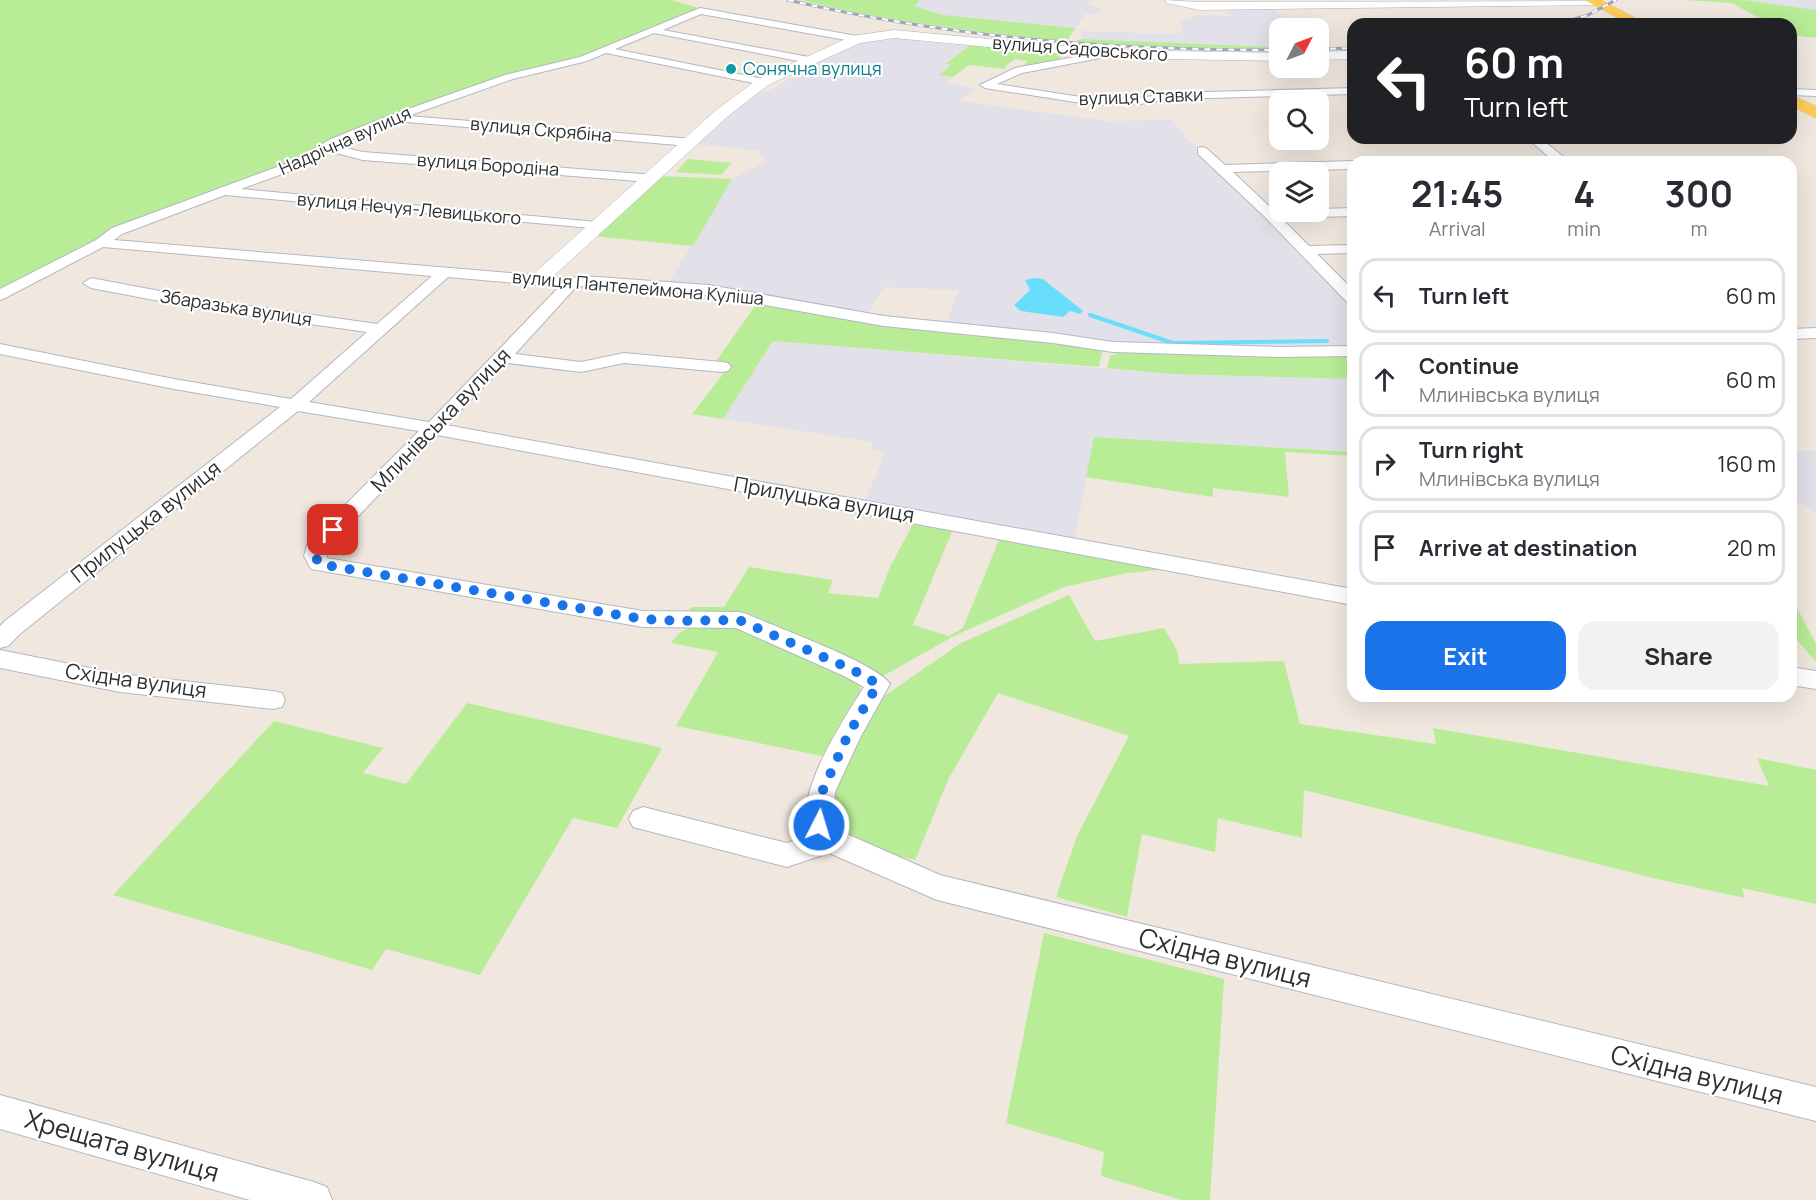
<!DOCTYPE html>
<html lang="en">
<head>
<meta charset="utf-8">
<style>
	body { margin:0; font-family:Manrope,sans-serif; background:#f2f2f3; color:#2b2b33; height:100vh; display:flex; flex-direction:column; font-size:22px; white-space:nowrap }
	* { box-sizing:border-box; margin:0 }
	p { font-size:20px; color:#7c7c81 }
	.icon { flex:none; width:33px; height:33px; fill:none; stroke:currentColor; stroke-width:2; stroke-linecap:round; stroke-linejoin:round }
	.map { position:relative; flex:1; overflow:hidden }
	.side { position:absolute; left:1347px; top:156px; width:450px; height:546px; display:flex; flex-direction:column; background:#fff; border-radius:18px; box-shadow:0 6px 24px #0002 }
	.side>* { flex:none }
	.guide { position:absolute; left:1347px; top:18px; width:450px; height:126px; border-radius:18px; box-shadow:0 6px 24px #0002; background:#202124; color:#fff; overflow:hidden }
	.needle { width:39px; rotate:48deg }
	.buttons { position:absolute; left:1269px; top:18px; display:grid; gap:12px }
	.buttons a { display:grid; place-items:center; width:60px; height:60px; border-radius:12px; background:#fff; box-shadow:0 6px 24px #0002; font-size:30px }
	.pin { position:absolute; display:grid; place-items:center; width:51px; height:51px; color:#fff; margin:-26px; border-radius:12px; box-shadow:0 3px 9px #0006 }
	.me { position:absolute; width:66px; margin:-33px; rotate:5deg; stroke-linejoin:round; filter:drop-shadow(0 0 4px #0008) }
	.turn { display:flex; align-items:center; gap:21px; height:126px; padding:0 18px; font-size:27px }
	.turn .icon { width:78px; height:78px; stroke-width:2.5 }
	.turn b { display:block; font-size:42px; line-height:51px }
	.eta { display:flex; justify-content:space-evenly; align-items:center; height:102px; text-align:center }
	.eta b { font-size:36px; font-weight:700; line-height:42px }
	.primary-button { display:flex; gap:12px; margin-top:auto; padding:12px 18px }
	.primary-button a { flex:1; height:69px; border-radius:18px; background:#1a73e8; color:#fff; font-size:24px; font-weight:700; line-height:69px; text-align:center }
	.primary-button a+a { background:#f2f2f3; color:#2b2b33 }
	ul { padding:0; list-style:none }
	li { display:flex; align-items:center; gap:18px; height:75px; margin:0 12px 9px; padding:0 6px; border:3px solid #e1e1e2; border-radius:18px }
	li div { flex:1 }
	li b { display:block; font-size:22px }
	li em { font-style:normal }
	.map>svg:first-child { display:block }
	.industrial { fill:#e2e0e8; fill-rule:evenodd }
	.green { fill:#b9ec96 }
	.water { fill:#68defc }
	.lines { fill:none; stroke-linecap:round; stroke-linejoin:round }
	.stream { stroke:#68defc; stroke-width:4 }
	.street-casing { stroke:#b3b7c2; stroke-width:2 }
	.secondary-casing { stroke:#b3b7c2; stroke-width:1 }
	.primary-casing { stroke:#c9c9c9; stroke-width:1 }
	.street { fill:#fff; fill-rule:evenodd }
	.secondary { fill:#fff; fill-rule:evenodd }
	.primary { fill:#ffcd55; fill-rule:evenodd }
	.rail-casing { stroke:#a0a6ba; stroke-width:3 }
	.rail { stroke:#fff; stroke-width:2; stroke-dasharray:6; stroke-linecap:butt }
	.route { stroke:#1a73e8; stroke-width:10; stroke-dasharray:0 18 }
	.culture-dot { fill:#0f9aa8; stroke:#fff; stroke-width:2 }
	.labels { text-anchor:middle; stroke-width:4.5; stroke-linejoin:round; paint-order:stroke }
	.far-street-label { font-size:18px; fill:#2e2e2e; stroke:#fff }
	.far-culture-label { font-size:18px; fill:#0d838f; stroke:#fff; text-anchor:start }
	.street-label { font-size:21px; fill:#2e2e2e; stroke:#fff }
	.near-street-label { font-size:26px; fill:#2e2e2e; stroke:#fff }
</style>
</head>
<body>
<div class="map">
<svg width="1816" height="1200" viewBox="0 0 1816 1200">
	<rect width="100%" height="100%" fill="#f0e8df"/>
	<g class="industrial">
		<path d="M920 0H1091L1088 5 1101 8 1096 15 1085 14 1075 28 943 15 913 6Z"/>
		<path d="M1745 0H1816V10Z"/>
		<path d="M1273 9 1299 28H1280L1279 45H1273V47L1081 39V31L1171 34 1183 32 1180 22 1198 15 1232 16 1224 10Z"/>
		<path d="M887 35 973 43 945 63 951 65 940 74 953 77 946 83 976 88 959 101 1107 121 1173 120 1187 140 1195 143 1197 150 1353 309V349H1167L945 326 959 290 884 287 866 315 669 282 732 179 768 161 758 156 761 151 697 144 753 95 772 89 793 77 790 76 860 41ZM1025 280 1080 314 1070 310 1021 311 1014 305 1030 290Z"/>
		<path d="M773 341 1171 374 1353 379V452L1095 437 1074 541 864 502 886 452 870 449 873 442 723 419Z"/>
		<path d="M1791 451H1816V512L1799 503 1791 504Z"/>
	</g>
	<g class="green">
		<path d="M0 0H672L698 8 581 56 509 75 429 102 288 165 119 228 0 290Z"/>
		<path d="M800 0H920L914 6 943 15 1075 28 1067 41C977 32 889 22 800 0Z"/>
		<path d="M1685 0H1745L1816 10V38L1791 35V24H1770L1732 3Z"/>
		<path d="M1081 39 1273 47 1272 45H1279V49L1146 46 1076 42Z"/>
		<path d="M973 43 1064 51 1059 60 1022 66 1028 61 1015 59 1005 66 1007 67 1004 69 969 65 953 77 939 75 951 65 945 64Z"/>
		<path d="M688 159 732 163 721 175 676 172Z"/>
		<path d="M660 176 732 179 693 246 592 236Z"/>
		<path d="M757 303 1103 347 1099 367 773 341 723 419 692 414 730 365 715 363Z"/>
		<path d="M1125 350 1353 353V379L1171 374 1107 368 1110 356Z"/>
		<path d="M1094 437 1353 452V456L1285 452 1289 497 1213 488V497L1086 477Z"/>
		<path d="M915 520 954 527 913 625 949 636 963 628 1001 535 1168 569 1127 573 1064 587 954 636 883 676 871 673 742 616 708 611 688 612 691 607H724L749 567 833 580 828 593 878 598 890 567Z"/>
		<path d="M1069 595 1095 641 1164 628 1177 650 1179 664 1284 661 1300 724 1436 744 1433 728 1769 786 1757 758 1816 770V904L1742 888 1745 898 1657 879 1304 790 1302 838 1218 818 1215 852 1142 834 1127 917 1056 897 1077 836 1129 736 998 693 949 778 915 860 890 854 836 827 828 810 857 738 880 699 961 643Z"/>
		<path d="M1791 596 1816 644V662L1791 633Z"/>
		<path d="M737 624 859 683 861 695 827 757 676 726 718 652 671 643C685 620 712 625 737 624Z"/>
		<path d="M467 703 662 748 617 828 573 818 480 975 386 949 372 970 113 895 274 721 383 748 363 773 406 784Z"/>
		<path d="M1044 933 1224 979 1210 1200H1182L1101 1176 1104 1152 1006 1123Z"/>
	</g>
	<path class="water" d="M1034 278 1043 279 1083 311 1080 314 1070 311 1063 317 1021 311 1014 305 1030 290 1025 280Z"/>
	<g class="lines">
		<path class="stream" d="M1090 315 1173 343 1327 341"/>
		<defs>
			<g id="street">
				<path d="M700 8 857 36 862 39 857 42 701 14 663 30 809 57 814 60 809 63 654 33 615 49 763 79 768 82 763 85 606 53 587 61 513 79 408 116 693 139V145L689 146 395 121 337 146 363 152 655 175 656 178 655 181 650 182 363 160 328 151 296 169 241 189 597 222 602 223 604 226 602 229 225 195 122 234 114 240 571 278 583 276 709 285 884 316 1053 333 1113 342 1278 347 1353 346V356L1278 357 1113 352 1053 343 884 326 709 295 583 286 576 287 515 354 581 362 624 353 722 362 728 363 731 367 728 371 722 372 624 363 581 372 507 363 446 425 1353 589V605L437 435 326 549 327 558 643 611 739 612 747 614C773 626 879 664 890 684L860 738 835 792 833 822 840 831 940 875 1816 1087V1121L937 900 829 853 787 867 633 827 629 819 633 811 643 807 787 843 810 835C790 799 844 719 864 687L844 676 736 628 643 627 311 569 304 556 308 542 419 431 298 411 21 633 8 646 0 648V626L5 621 280 407 174 389 0 354V344L174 379 291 399 367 332 202 309 91 288 83 283 91 278 202 299 377 324 432 276 103 247 5 298 0 300V289L96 240 112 228 288 163 331 139 388 116 505 75 580 57ZM448 277 559 287 429 422 309 402Z"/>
				<path d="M1107 51 1112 54 1111 56 1022 73 997 84 1094 99 1140 98 1171 93 1353 88V94L1171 99 1140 104 1094 105 985 88 980 85 1015 68Z"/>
				<path d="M1791 89 1816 90V96L1791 95Z"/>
				<path d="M1527 138H1540L1570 162H1459L1465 158 1549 157Z"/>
				<path d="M1202 147 1206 148 1225 165 1353 161 1356 162H1353V169L1233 172 1273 210 1318 212V209L1353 208V216L1281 218 1309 246 1353 245V253L1317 254 1353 290V304L1347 302 1265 217 1198 154V148Z"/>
				<path d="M1816 328V338L1791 339V329Z"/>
				<path d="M0 650 120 674 273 691 282 693 285 700 282 707 273 709 120 692 0 668Z"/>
				<path d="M1791 667 1816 671V689L1791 685Z"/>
				<path d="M0 1095 314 1182 327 1187 332 1200H250L0 1129Z"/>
			</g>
			<g id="secondary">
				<path d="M1165 0 1199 2 1600 1 1594 5 1199 10 1167 3Z"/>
				<path d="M894 30 1107 50 1280 53V61L1107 58 894 38 860 43 768 85 727 117 546 283 539 285 532 283 528 279 715 111 758 79 852 36Z"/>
				<path d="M1353 51V59L1318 60V52Z"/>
			</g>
			<g id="primary">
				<path d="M1585 0H1601L1647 24H1629Z"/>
				<path d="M1791 95 1816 106V118L1791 106Z"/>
			</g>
		</defs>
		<use href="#street" class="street-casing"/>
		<use href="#secondary" class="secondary-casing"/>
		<use href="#primary" class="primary-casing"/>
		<use href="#street" class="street"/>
		<use href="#secondary" class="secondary"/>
		<use href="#primary" class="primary"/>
		<defs>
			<g id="rail">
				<path d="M788 0C953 38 1111 50 1280 50"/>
				<path d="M1558 24 1588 15 1616 0"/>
				<path d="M1318 49 1353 48"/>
			</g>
		</defs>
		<use href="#rail" class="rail-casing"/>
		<use href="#rail" class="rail"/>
	</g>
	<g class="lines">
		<path class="route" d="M333 530C322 541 310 548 319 564L643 619 678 621 739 620 853 670 878 684 848 735 822 792 819 825"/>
	</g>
	<circle class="culture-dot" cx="731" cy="69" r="6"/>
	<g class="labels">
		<g class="far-street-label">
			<text transform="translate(1080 49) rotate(4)" y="6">вулиця Садовського</text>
			<text transform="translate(1141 97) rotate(-2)" y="6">вулиця Ставки</text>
			<text transform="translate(541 130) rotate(5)" y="6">вулиця Скрябіна</text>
			<text transform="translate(345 141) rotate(-24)" y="6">Надрічна вулиця</text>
			<text transform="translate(488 165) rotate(4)" y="6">вулиця Бородіна</text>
			<text transform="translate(409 209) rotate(5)" y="6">вулиця Нечуя-Левицького</text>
			<text transform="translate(638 288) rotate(5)" y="6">вулиця Пантелеймона Куліша</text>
			<text transform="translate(236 308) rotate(9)" y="6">Збаразька вулиця</text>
		</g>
		<g class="far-culture-label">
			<text x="743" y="75">Сонячна вулиця</text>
		</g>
		<g class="street-label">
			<text transform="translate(441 420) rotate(-46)" y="7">Млинівська вулиця</text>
			<text transform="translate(824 500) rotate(10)" y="7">Прилуцька вулиця</text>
			<text transform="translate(146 522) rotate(-38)" y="7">Прилуцька вулиця</text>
			<text transform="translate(136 681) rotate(8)" y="7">Східна вулиця</text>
		</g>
		<g class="near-street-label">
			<text transform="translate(1225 958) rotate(14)" y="9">Східна вулиця</text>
			<text transform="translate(1697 1075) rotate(14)" y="9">Східна вулиця</text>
			<text transform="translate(122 1146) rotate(16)" y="9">Хрещата вулиця</text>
		</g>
	</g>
</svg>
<div class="buttons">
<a><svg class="needle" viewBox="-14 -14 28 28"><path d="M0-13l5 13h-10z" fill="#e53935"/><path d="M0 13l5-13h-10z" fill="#7c7c81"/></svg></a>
<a><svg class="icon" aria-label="search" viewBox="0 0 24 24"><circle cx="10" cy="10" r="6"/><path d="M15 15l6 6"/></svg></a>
<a><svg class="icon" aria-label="layers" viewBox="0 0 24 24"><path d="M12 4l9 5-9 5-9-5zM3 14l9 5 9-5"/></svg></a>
</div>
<div class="pin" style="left:333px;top:530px;background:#d93025"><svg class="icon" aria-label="arrive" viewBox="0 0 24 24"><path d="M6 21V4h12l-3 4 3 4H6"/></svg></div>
<svg class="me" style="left:819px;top:825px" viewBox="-20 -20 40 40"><circle r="17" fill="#1a73e8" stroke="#fff" stroke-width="3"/><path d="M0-11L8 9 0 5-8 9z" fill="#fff"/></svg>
<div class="guide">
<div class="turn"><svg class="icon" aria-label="left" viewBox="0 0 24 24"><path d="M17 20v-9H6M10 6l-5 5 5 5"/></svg><div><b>60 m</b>Turn left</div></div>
</div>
<section class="side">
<div class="eta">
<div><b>21:45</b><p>Arrival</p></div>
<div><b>4</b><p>min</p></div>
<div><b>300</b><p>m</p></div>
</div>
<ul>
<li><svg class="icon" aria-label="left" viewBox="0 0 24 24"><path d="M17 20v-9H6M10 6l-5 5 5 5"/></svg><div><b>Turn left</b></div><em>60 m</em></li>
<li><svg class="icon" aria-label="ahead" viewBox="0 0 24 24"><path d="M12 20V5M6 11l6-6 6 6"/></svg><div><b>Continue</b><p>Млинівська вулиця</p></div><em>60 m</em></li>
<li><svg class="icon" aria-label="right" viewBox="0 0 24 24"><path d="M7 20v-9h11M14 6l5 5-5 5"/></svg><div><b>Turn right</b><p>Млинівська вулиця</p></div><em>160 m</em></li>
<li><svg class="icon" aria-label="arrive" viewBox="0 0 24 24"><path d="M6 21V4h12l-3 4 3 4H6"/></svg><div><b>Arrive at destination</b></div><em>20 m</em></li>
</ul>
<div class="primary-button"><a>Exit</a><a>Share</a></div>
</section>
</div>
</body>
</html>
